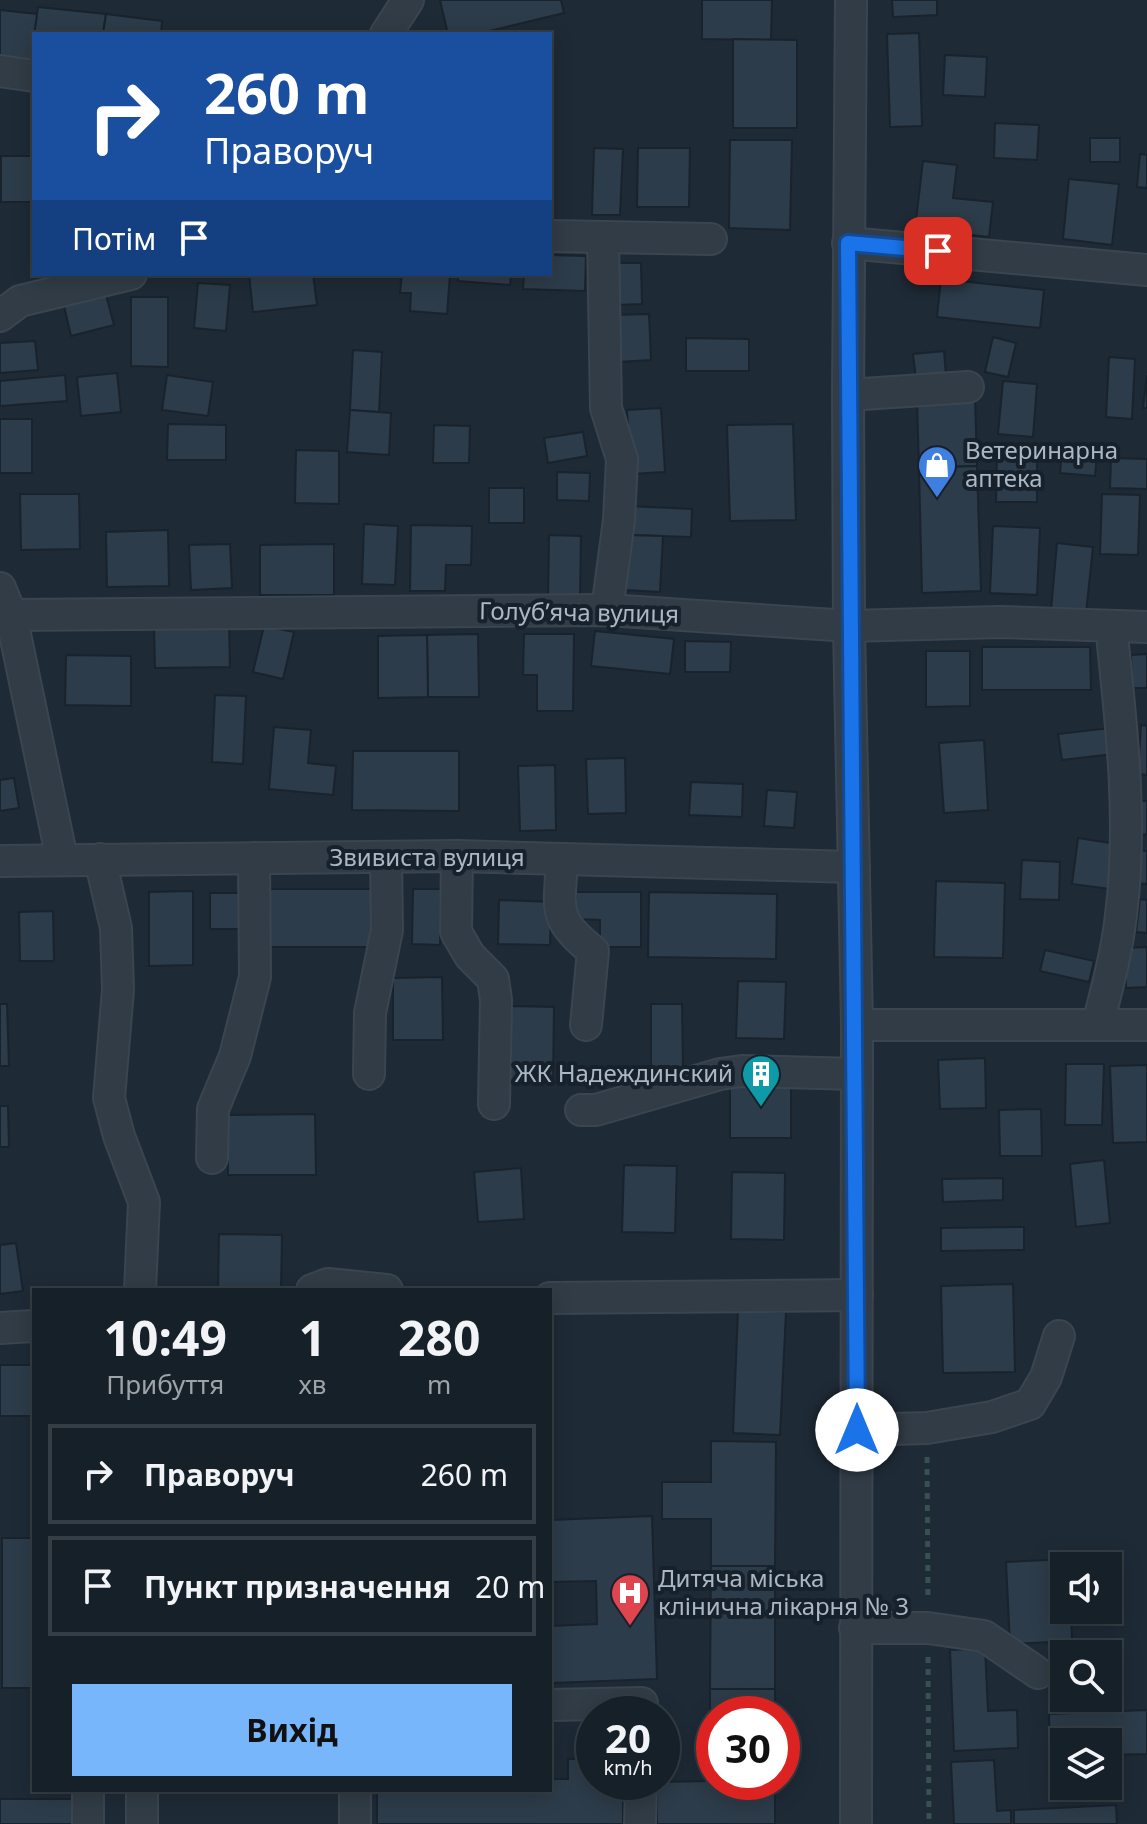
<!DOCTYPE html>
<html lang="uk">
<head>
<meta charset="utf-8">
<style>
	body { margin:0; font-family:"Noto Sans",sans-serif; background:#1f2830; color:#f1f3f6; height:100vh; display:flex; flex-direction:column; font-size:30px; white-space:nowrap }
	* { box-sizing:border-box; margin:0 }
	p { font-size:26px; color:#9ea3a8 }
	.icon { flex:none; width:44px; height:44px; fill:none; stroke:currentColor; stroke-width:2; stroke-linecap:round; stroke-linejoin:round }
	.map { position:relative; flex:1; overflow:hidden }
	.panel { position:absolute; left:32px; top:1288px; width:520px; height:504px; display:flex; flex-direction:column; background:#162028; border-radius:0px; box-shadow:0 4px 20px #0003,0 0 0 2px #353e45 }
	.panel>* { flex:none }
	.hud { position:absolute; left:32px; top:32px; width:520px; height:244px; border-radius:0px; box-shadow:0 4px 20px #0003,0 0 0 2px #353e45; background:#1a4fa0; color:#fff; overflow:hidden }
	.tools { position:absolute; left:1050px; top:1552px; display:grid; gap:16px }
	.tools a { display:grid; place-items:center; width:72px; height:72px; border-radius:0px; background:#162028; box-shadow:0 4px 20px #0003,0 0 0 2px #353e45; font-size:40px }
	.speed { position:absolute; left:576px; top:1696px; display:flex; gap:16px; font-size:40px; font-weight:700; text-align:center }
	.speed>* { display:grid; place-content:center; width:104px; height:104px; border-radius:50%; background:#162028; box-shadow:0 4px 20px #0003,0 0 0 2px #353e45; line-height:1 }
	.speed small { font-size:20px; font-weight:400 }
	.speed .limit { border:12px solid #d22; background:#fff; color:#111 }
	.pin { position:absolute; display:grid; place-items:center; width:68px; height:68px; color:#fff; margin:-34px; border-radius:16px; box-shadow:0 4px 12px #0006 }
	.me { position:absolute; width:88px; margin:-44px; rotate:0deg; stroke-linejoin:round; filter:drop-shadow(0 0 6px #0008) }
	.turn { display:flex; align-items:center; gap:28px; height:168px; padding:0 40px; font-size:36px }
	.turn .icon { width:104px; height:104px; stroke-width:2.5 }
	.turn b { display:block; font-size:56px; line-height:68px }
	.then { display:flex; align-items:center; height:76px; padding:0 40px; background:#0003; gap:16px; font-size:30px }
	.eta { display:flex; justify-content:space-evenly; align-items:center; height:136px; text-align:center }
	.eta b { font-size:48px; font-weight:700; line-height:56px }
	.primary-button { display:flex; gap:16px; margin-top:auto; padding:16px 40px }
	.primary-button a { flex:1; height:92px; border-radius:0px; background:#78b6fc; color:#111; font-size:32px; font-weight:700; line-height:92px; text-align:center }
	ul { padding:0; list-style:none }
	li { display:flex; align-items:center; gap:24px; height:100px; margin:0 16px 12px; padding:0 24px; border:4px solid #353e45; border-radius:0px }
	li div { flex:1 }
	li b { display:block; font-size:30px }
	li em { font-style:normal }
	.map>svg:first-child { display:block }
	.building { fill:#2d3c4a; stroke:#19232d; stroke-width:2 }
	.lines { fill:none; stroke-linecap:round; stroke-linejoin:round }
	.minor-casing { stroke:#3b4550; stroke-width:34 }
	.path { stroke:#385050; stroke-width:5; stroke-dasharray:6 6; stroke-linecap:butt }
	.minor { stroke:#313c46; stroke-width:30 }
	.route-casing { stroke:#114b97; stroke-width:20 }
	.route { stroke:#1a73e8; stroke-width:14 }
	.labels { text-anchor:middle; stroke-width:8; stroke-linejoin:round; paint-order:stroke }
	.poi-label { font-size:24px; fill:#abb7c4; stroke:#17212b; text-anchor:start }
	.street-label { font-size:24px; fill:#abb7c4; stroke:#17212b }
</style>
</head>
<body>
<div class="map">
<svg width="1147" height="1824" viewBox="0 0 1147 1824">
	<rect width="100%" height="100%" fill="#1e2a36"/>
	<g class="building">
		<path d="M440 0H561L564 13 477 34H448Z"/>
		<path d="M702 0H772L771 40 702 39Z"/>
		<path d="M892 0H937V15L893 17Z"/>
		<path d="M38 7 106 14 103 34H34Z"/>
		<path d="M0 10 37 14 30 64 0 60Z"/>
		<path d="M106 14 162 21 161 34H103Z"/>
		<path d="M919 33 922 126 890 127 887 34Z"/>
		<path d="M733 39 797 40V128H733Z"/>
		<path d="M945 55 987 57 985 97 943 95Z"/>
		<path d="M995 123 1039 125 1037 160 994 158Z"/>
		<rect x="1090" y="138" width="30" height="24"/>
		<path d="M730 140H792L790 230 729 228Z"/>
		<path d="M594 148 623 149 620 215H592Z"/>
		<path d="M638 148H690L689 207H637Z"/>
		<path d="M1140 154 1147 155V188L1137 187Z"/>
		<rect x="1" y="156" width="33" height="46"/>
		<path d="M923 161 957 165 953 198 993 202 989 237 915 229Z"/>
		<path d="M1069 179 1119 184 1112 245 1063 239Z"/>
		<path d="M550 255 586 256 585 291 523 289 524 274H550Z"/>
		<path d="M616 263H641L642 304 617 305Z"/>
		<path d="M249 274H313L317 305 253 312Z"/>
		<path d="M402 274H450L447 314 410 311 411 293H400Z"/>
		<path d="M458 274H511L510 285 458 281Z"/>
		<path d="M941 279 1044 290 1040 328 937 317Z"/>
		<path d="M198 283 230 285 226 331 194 328Z"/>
		<path d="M106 295 114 325 71 336 64 306Z"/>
		<path d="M131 297H168V367L131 366Z"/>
		<path d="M649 314 651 360 617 362 615 315Z"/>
		<path d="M993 337 1016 343 1008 377 985 372Z"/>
		<path d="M686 338 749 339V371H686Z"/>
		<path d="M35 341 38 370 0 373V343Z"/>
		<path d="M353 350 382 352 379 412 350 410Z"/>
		<path d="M944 351 946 376 916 379 913 354Z"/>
		<path d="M1109 357 1135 359 1132 419 1106 417Z"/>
		<path d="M117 373 121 412 81 416 77 377Z"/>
		<path d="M65 375 67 401 0 406V381Z"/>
		<path d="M167 375 213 382 208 416 162 410Z"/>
		<path d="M1147 375V408H1143Z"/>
		<path d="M1003 381 1037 384 1033 437 998 434Z"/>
		<path d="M975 397 977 466 919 468 917 399Z"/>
		<path d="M661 408 665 472 631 474 627 410Z"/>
		<path d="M350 410 391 413 389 455 347 452Z"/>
		<rect x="0" y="419" width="32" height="54"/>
		<path d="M168 424 226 425V460H167Z"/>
		<path d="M793 424 796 520 730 521 727 425Z"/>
		<path d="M434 425 470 426 469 463H433Z"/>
		<path d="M583 432 587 456 548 463 544 438Z"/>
		<path d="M296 450 339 451V504L295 503Z"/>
		<path d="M997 450 1037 451V502H996Z"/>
		<path d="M1062 451 1097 454 1095 476 1060 473Z"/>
		<path d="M1111 458 1147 459V489L1110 488Z"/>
		<path d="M977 466 981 591 922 593 919 468Z"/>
		<path d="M557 472 590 473 589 501 557 500Z"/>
		<rect x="489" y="488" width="35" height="35"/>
		<path d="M20 494H79L80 549 21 550Z"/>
		<path d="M1102 494 1140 495 1138 555 1100 554Z"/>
		<path d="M628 506 692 509 691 537 627 535Z"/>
		<path d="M364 524 398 526 395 585 362 584Z"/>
		<path d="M411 525 472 526 471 565H446L445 591H410Z"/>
		<path d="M993 526 1040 528 1037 595 990 593Z"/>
		<path d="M168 530 169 586 107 587 106 532Z"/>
		<path d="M549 535 581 536 580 599H548Z"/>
		<path d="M627 535 663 536 660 592 625 590Z"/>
		<path d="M1057 543 1093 547 1086 613 1051 610Z"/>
		<path d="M230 544 232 588 191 590 189 545Z"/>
		<path d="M334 544V595H260V545Z"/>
		<path d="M229 624 230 667 155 668 154 626Z"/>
		<path d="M264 626 294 632 283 679 253 672Z"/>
		<path d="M595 631 674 639 670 674 591 666Z"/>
		<path d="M478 634 479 697H428L427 635Z"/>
		<path d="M524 634H574L573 711H537V675H523Z"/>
		<path d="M427 635 428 697 378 698V636Z"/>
		<path d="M685 641 731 642 730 672H685Z"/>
		<path d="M982 647H1090L1091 690H982Z"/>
		<path d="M926 651H970V706L926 707Z"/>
		<path d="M1147 654V688H1132L1131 655Z"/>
		<path d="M66 655 131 656V706L65 705Z"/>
		<path d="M215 695 246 696 243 764 212 762Z"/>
		<path d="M1141 725 1147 726V775L1138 774Z"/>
		<path d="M274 727 311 730 308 763 336 766 333 795 269 789Z"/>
		<path d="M1110 728 1113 754 1062 760 1058 734Z"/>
		<path d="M984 740 988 810 944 813 939 743Z"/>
		<path d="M353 751H459V811L352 810Z"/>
		<path d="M625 758 626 813 588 814 586 759Z"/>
		<path d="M555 765 556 830 520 831 518 766Z"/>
		<path d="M14 778 19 808 0 811V780Z"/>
		<path d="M691 782 743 784 742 817 689 815Z"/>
		<path d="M767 790 797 792 794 828 764 826Z"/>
		<path d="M1140 801H1147V834L1140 835Z"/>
		<path d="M1078 838 1117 844 1110 889 1072 884Z"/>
		<path d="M1131 850 1147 851V884L1130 883Z"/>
		<path d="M1022 860 1060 862 1059 900 1020 899Z"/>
		<path d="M936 881 1005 883 1003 958 934 957Z"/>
		<rect x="264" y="889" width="113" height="58"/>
		<path d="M413 889H441L440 945 412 944Z"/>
		<path d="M193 891V965L149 966V892Z"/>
		<path d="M576 892H641V947H600V920L576 919Z"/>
		<path d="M649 892 777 894 776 959 648 957Z"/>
		<rect x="210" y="893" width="40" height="36"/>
		<path d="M1140 899 1147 900V933L1136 932Z"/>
		<path d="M499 900 551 902 550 945 498 944Z"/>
		<path d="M53 911 54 961H20L19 912Z"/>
		<path d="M1147 947V987L1126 988 1125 948Z"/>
		<path d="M1045 950 1094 961 1089 982 1040 971Z"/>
		<path d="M442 977 443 1040H393V978Z"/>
		<path d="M738 981 786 982 784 1039 736 1038Z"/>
		<path d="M0 1004H7L9 1066H0Z"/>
		<path d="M651 1004H682L683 1067H651Z"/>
		<path d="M510 1006 554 1007 553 1081 509 1080Z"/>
		<path d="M985 1058 986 1108 940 1109 938 1060Z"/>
		<path d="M1066 1064H1104L1102 1125H1065Z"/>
		<path d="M1147 1065V1142L1113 1143 1110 1066Z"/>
		<rect x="730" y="1078" width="61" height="60"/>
		<path d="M0 1106H8L9 1147H0Z"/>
		<path d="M1041 1109 1042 1156H1000L999 1110Z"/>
		<path d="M315 1114 316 1175H228V1115Z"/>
		<path d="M1104 1160 1110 1223 1076 1227 1070 1164Z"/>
		<path d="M624 1165 677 1166 675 1233 622 1232Z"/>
		<path d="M521 1168 524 1219 478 1222 474 1172Z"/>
		<path d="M732 1172 785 1173 784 1240 731 1239Z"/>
		<path d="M1003 1178V1200L943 1202 942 1179Z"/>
		<path d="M1024 1227V1250L941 1251V1228Z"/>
		<path d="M219 1234 282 1235 281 1290H218Z"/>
		<path d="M16 1243 23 1291 0 1294V1245Z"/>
		<path d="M1013 1284 1015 1372 943 1373 941 1286Z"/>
		<path d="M738 1310 786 1312 780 1435 733 1433Z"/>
		<rect x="0" y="1365" width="34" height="51"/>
		<path d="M711 1441 776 1442 775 1566H711V1519H662V1482H711Z"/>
		<path d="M652 1516 657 1679 552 1683 550 1626 597 1624 596 1581 550 1582V1520Z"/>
		<rect x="2" y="1538" width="32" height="150"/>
		<path d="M1068 1559 1069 1566H1064V1610H1071L1072 1641 1010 1644 1006 1562Z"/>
		<path d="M711 1566H775V1689H710Z"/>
		<path d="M985 1648 988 1711 1017 1710 1018 1748 954 1751 950 1650Z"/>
		<path d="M710 1689H775V1714H714V1782H775V1824H657V1782L710 1781Z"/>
		<path d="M1147 1710V1754L1108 1755V1742H1064V1757L1050 1758 1049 1714Z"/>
		<path d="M568 1759H594V1782H623V1824H377V1790H550V1779H568Z"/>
		<path d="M994 1760 997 1811 1011 1810V1824H954L951 1762Z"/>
		<rect x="0" y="1799" width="78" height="25"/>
		<path d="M1116 1805 1117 1824H1014V1810Z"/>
	</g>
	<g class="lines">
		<defs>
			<g id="minor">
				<path d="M851 0 848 395 849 626 857 1025 856 1824"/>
				<path d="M386 34 408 0"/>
				<path d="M0 71 34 76"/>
				<path d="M550 236 711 239"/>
				<path d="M603 237 606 408 622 459 619 520 607 610"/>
				<path d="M848 243 1147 270"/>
				<path d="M0 316 20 301 131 274"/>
				<path d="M848 395 968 387"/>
				<path d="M0 588 11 615 62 859"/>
				<path d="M11 615 607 610 849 626 1000 622 1147 627"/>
				<path d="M457 856 456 932 470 956 493 979 496 1000 494 1104"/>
				<path d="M100 859 116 928 118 990 109 1098 119 1136 144 1202 140 1290"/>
				<path d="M562 859C560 908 551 918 593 951L586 1025"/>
				<path d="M0 861 457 856 854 867"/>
				<path d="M1098 1024C1107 988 1117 952 1121 915 1133 820 1121 721 1111 626"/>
				<path d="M857 1025H1147"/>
				<path d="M369 1074 370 1013 387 930 386 857"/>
				<path d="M581 1110H596L720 1074 742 1071 857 1074"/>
				<path d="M212 1158 213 1109 235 1056 255 977 254 858"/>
				<path d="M312 1290 328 1284 387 1290"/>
				<path d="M550 1298 857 1295"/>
				<path d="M0 1328 33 1326"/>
				<path d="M857 1430 927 1428 992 1417 1030 1404 1046 1377 1059 1336"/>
				<path d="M855 1628H928L984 1636 1038 1673"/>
				<path d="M550 1705 642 1703V1714"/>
				<path d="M142 1790V1824"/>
				<path d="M88 1824V1790"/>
				<path d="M355 1824V1790"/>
				<path d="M640 1824 641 1782"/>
			</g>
		</defs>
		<use href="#minor" class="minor-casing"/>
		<g class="path">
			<path d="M927 1457 928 1599"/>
			<path d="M928 1657 929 1824"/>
		</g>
		<use href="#minor" class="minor"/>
	</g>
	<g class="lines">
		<defs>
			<path id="route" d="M857 1430C857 1034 848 639 848 243L938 251"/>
		</defs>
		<use href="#route" class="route-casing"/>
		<use href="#route" class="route"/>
	</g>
	<defs>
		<symbol id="shop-pin" viewBox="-11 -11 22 30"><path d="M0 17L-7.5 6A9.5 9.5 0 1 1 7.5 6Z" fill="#3f7fe0" stroke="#17212b"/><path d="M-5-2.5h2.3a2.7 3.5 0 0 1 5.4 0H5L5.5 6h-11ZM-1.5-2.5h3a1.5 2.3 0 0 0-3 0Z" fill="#fff"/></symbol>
		<symbol id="building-pin" viewBox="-11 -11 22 30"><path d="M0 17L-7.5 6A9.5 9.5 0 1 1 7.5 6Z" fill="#0f9aa8" stroke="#17212b"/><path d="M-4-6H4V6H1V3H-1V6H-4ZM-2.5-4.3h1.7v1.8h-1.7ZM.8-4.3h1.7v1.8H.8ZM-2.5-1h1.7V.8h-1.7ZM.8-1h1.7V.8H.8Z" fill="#fff"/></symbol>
		<symbol id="hospital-pin" viewBox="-11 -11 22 30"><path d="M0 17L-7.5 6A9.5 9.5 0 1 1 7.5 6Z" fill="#e0444e" stroke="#17212b"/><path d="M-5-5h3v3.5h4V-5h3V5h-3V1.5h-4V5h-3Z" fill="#fff"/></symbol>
	</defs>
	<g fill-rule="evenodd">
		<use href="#shop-pin" x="915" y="443" width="44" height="60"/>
		<use href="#building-pin" x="739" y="1052" width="44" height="60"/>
		<use href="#hospital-pin" x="608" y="1571" width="44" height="60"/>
	</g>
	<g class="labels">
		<g class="poi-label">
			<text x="965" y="459">Ветеринарна<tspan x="965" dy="28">аптека</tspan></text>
			<text x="733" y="1082" text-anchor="end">ЖК Надеждинский</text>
			<text x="658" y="1587">Дитяча міська<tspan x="658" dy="28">клінична лікарня № 3</tspan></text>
		</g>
		<g class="street-label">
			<text transform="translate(579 613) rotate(1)" y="8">Голубʼяча вулиця</text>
			<text x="427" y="866">Звивиста вулиця</text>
		</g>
	</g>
</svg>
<div class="tools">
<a><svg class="icon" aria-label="sound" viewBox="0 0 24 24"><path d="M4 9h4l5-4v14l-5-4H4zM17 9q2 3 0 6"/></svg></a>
<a><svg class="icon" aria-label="search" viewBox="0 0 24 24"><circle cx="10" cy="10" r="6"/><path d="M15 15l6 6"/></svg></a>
<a><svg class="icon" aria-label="layers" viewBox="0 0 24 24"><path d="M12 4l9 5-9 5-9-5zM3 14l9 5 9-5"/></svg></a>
</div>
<div class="speed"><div>20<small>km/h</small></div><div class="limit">30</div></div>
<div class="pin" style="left:938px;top:251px;background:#d93025"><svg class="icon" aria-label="arrive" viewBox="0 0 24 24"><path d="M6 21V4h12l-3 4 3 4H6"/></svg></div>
<svg class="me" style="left:857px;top:1430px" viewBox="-20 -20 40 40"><circle r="19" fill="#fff"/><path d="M0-13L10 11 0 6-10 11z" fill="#1a73e8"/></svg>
<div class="hud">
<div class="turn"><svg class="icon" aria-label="right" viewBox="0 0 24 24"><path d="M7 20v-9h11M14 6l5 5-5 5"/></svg><div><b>260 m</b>Праворуч</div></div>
<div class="then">Потім<svg class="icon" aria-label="arrive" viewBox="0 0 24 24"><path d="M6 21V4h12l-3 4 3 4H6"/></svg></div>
</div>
<section class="panel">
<div class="eta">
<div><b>10:49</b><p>Прибуття</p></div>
<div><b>1</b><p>хв</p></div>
<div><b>280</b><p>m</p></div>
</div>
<ul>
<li><svg class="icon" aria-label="right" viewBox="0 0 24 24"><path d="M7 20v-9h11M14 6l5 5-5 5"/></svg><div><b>Праворуч</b></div><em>260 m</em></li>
<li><svg class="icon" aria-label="arrive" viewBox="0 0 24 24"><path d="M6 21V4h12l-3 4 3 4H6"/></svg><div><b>Пункт призначення</b></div><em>20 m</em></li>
</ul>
<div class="primary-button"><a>Вихід</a></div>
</section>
</div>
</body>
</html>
